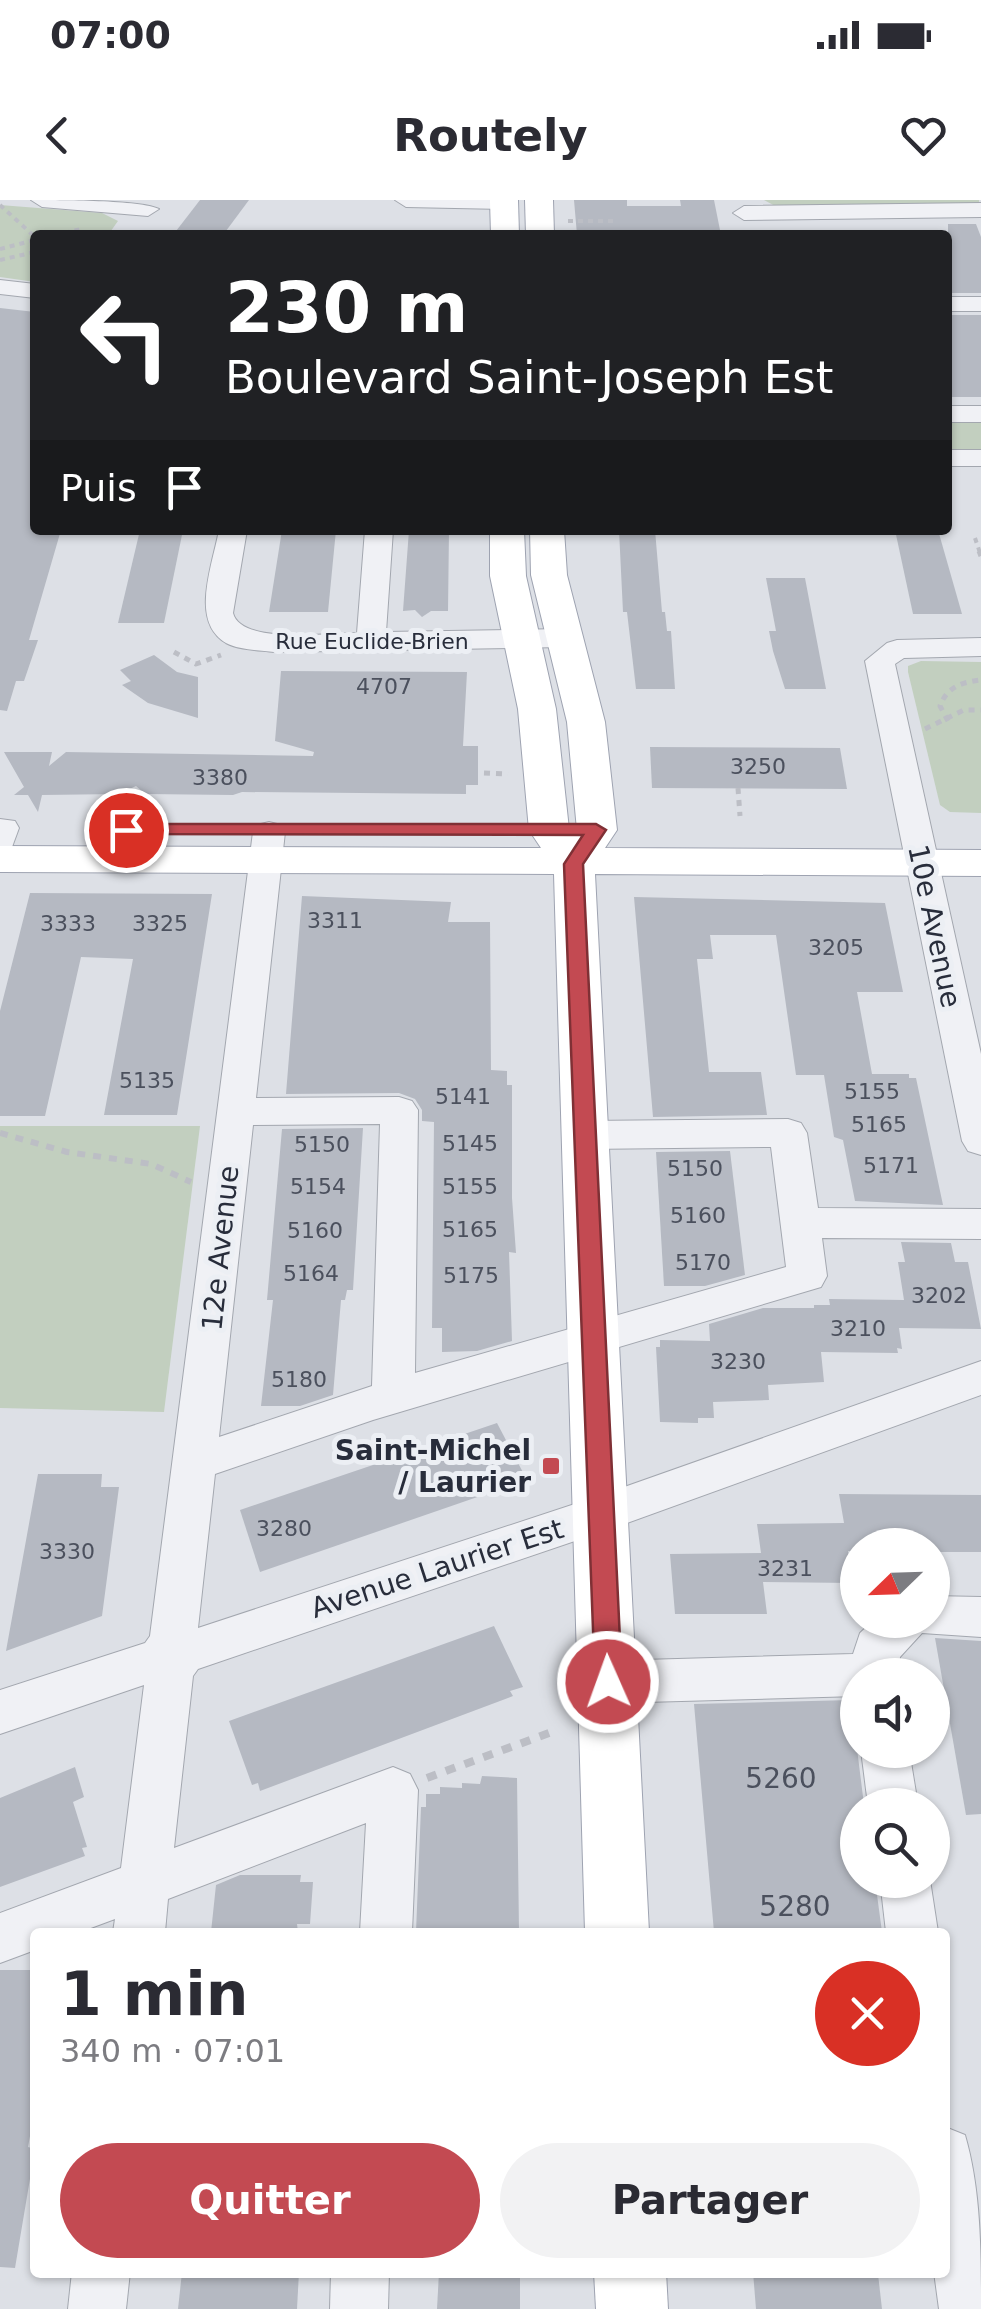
<!DOCTYPE html>
<html lang="fr">
<head>
<meta charset="utf-8">
<style>
	body { margin:0; font-family:"DejaVu Sans",sans-serif; background:#f2f2f3; color:#2b2b33; height:100vh; display:flex; flex-direction:column; font-size:38px; white-space:nowrap }
	* { box-sizing:border-box; margin:0 }
	p { font-size:32px; color:#7c7c81 }
	.icon { flex:none; width:55px; height:55px; fill:none; stroke:currentColor; stroke-width:2; stroke-linecap:round; stroke-linejoin:round }
	.map { position:relative; flex:1; overflow:hidden }
	.details { position:absolute; left:30px; top:1728px; width:920px; height:350px; display:flex; flex-direction:column; background:#fff; border-radius:10px; box-shadow:0 2px 8px #0004 }
	.details>* { flex:none }
	.hud { position:absolute; left:30px; top:30px; width:922px; height:305px; border-radius:10px; box-shadow:0 2px 8px #0004; background:#202124; color:#fff; overflow:hidden }
	.needle { width:65px; rotate:247deg }
	.buttons { position:absolute; left:840px; top:1328px; display:grid; gap:20px }
	.buttons a { display:grid; place-items:center; width:110px; height:110px; border-radius:50%; background:#fff; box-shadow:0 2px 8px #0004; font-size:50px }
	.pin { position:absolute; display:grid; place-items:center; width:85px; height:85px; color:#fff; margin:-42px; border:5px solid #fff; border-radius:50%; box-shadow:0 2px 10px #0007 }
	.me { position:absolute; width:110px; margin:-55px; rotate:358deg; stroke-linejoin:round; filter:drop-shadow(0 0 8px #0008) }
	.turn { display:flex; align-items:center; gap:35px; height:210px; padding:0 30px; font-size:45px }
	.turn .icon { width:130px; height:130px; stroke-width:2.5 }
	.turn b { display:block; font-size:70px; line-height:85px }
	.then { display:flex; align-items:center; height:95px; padding:0 30px; background:#0003; gap:20px; font-size:38px }
	.round { display:grid; place-items:center; flex:none; width:105px; height:105px; border-radius:52px; background:#f2f2f3 }
	.head { display:flex; align-items:center; justify-content:space-between; height:170px; padding:0 30px }
	h1 { font-size:60px; font-weight:700; line-height:75px }
	.primary-button { display:flex; gap:20px; margin-top:auto; padding:20px 30px }
	.primary-button a { flex:1; height:115px; border-radius:60px; background:#c34a52; color:#fff; font-size:40px; font-weight:700; line-height:115px; text-align:center }
	.primary-button a+a { background:#f2f2f3; color:#2b2b33 }
	.status { display:flex; justify-content:space-between; align-items:center; height:70px; padding:0 50px; background:#fff; direction:ltr }
	.status svg { height:28px; fill:currentColor }
	header { display:flex; justify-content:space-between; align-items:center; height:130px; padding:0 30px; background:#fff; font-size:45px; font-weight:700 }
	.map>svg:first-child { display:block }
	.green { fill:#c2cfbf }
	.building { fill:#b5b9c2 }
	.lines { fill:none; stroke-linecap:round; stroke-linejoin:round }
	.minor-casing { stroke:#a3a7af; stroke-width:2 }
	.major-casing { stroke:#9ea3b1; stroke-width:2 }
	.path-far3 { stroke:#bcbec5; stroke-width:4; stroke-dasharray:5 5; stroke-linecap:butt }
	.path-far2 { stroke:#bcbec5; stroke-width:5; stroke-dasharray:6 6; stroke-linecap:butt }
	.path-far1 { stroke:#bcbec5; stroke-width:6; stroke-dasharray:8 8; stroke-linecap:butt }
	.path { stroke:#bcbec5; stroke-width:8; stroke-dasharray:10 10; stroke-linecap:butt }
	.minor { fill:#f0f1f5; fill-rule:evenodd }
	.major { fill:#fff; fill-rule:evenodd }
	.route { fill:#c34a52; stroke:#7f3035; stroke-width:2.5 }
	.poi-dot { fill:#c34a52; stroke:#eceff4; stroke-width:4 }
	.labels { text-anchor:middle; stroke-width:10; stroke-linejoin:round; paint-order:stroke }
	.far-street-label { font-size:22px; fill:#282d3b; stroke:#eceff4 }
	.number-label { font-size:22px; fill:#4b505d }
	.street-label { font-size:28px; fill:#282d3b; stroke:#eceff4 }
	.poi-label { font-size:28px; font-weight:bold; fill:#282d3b; stroke:#eceff4; text-anchor:end }
	.near-number-label { font-size:28px; fill:#4b505d }
</style>
</head>
<body>
<div class="status"><b>07:00</b><svg viewBox="0 0 49 12"><path d="M0 12V9h3v3zM5 12V6h3v6zM10 12V3h3v9zM15 12V0h3v12zM26 1h20v11H26zM47 4h2v5h-2z"/></svg></div>
<header><svg class="icon" aria-label="back" viewBox="0 0 24 24"><path d="M15 5l-7 7 7 7"/></svg>Routely<svg class="icon" aria-label="heart" viewBox="0 0 24 24"><path d="M12 20l-8-8c-3-5 5-10 8-4 3-6 11-1 8 4z"/></svg></header>
<div class="map">
<svg width="981" height="2109" viewBox="0 0 981 2109">
	<rect width="100%" height="100%" fill="#dde0e6"/>
	<g class="green">
		<path d="M764 0H979V2L976 5 777 7Z"/>
		<path d="M0 5 102 13 118 21 108 35H35V82L0 77Z"/>
		<rect x="948" y="222" width="33" height="29"/>
		<path d="M921 461 981 462V613L950 612 940 605 908 472V466Z"/>
		<path d="M0 926H200L164 1212 0 1208Z"/>
	</g>
	<g class="building">
		<path d="M200 0H249L223 35H173Z"/>
		<path d="M574 0H627V6H681L680 0H714L721 35H577Z"/>
		<path d="M948 24H976L981 37V93H948Z"/>
		<path d="M0 108 35 112V330H61L29 440H38L24 481H16L7 511 0 510Z"/>
		<rect x="948" y="115" width="33" height="82"/>
		<path d="M140 330H183L164 423H118Z"/>
		<path d="M282 330H336L328 412H269Z"/>
		<path d="M409 330H449L448 411H431L422 417 415 410 403 411Z"/>
		<path d="M619 330H655L662 412H665L667 431H671L675 489H636L627 412H623Z"/>
		<path d="M895 330H938L962 414H913Z"/>
		<path d="M766 378H805L826 489H785L773 451 769 431H776Z"/>
		<path d="M154 455 177 472 198 477V518L148 503 122 485 131 481 120 470Z"/>
		<path d="M281 471 467 472 463 546H478V585H466V594L242 592 233 595 145 594 136 586 119 594 42 595 38 612 28 595H14L24 587 4 552H52L49 566 66 552 313 556 314 552 275 541Z"/>
		<path d="M650 547 840 548 847 589 652 588Z"/>
		<path d="M30 693 212 694 177 915H104L133 759 81 757 45 916H0V811Z"/>
		<path d="M302 696 451 702 448 722H490L491 870 507 871V885H512V998L516 1053 509 1052 512 1141 477 1151 442 1152V1128H432L434 922 422 921V910L415 899 399 893 286 894Z"/>
		<path d="M634 697 885 703 903 792H857L872 874H909V878H916L943 1005 855 1001 843 940 834 937 824 875H796L776 735H710L713 759H697L709 872H761L767 915 653 917Z"/>
		<path d="M363 928 353 1090H347L345 1100H341L333 1195 300 1206H261L273 1100H267L282 929Z"/>
		<path d="M730 951 745 1075 705 1086H664L656 952Z"/>
		<path d="M901 1042 951 1043 955 1062H968L981 1129 899 1128 902 1149 897 1148 898 1153 821 1152 824 1182 768 1185 769 1200 713 1202 714 1218H698V1223L660 1222 656 1147H660V1140L710 1141 709 1124 763 1108H814V1105H830L829 1099 904 1100 898 1062H905Z"/>
		<path d="M497 1223 527 1280 260 1372 240 1310Z"/>
		<path d="M38 1274H102L101 1287H119L102 1416 6 1451Z"/>
		<path d="M839 1294 981 1295V1352H932V1345H858V1351H848L852 1383 763 1382 767 1414H675L670 1354 761 1353 757 1324 844 1323Z"/>
		<path d="M494 1426 523 1487 510 1491 513 1496 260 1591 258 1583 252 1585 229 1521Z"/>
		<path d="M935 1438 981 1441V1614L966 1615Z"/>
		<path d="M851 1500 864 1605H858V1680H875L882 1732H714L694 1504Z"/>
		<path d="M75 1567 84 1597 73 1602 87 1647 82 1648 85 1656 0 1687V1598Z"/>
		<path d="M482 1576 517 1578 519 1732H416L421 1607H426V1594H440V1587L462 1588V1583L480 1584Z"/>
		<path d="M240 1675H301L300 1682H313L310 1724H297L298 1732H211L216 1685Z"/>
		<path d="M0 1770H35V1909L28 1947 35 1949 15 2068 0 2067Z"/>
		<path d="M182 2072H299L297 2109H178Z"/>
		<path d="M439 2072H520V2109H437Z"/>
		<path d="M753 2072 878 2074 882 2109H756Z"/>
	</g>
	<g class="lines">
		<defs>
			<g id="minor">
				<path d="M31 0C58 0 141 0 159 9L148 16 42 7Z"/>
				<path d="M395 0H514L515 2 504 9 406 7Z"/>
				<path d="M981 3V17L744 20 733 13 744 6Z"/>
				<path d="M0 80 35 84V98L0 94Z"/>
				<rect x="948" y="97" width="33" height="14"/>
				<rect x="948" y="206" width="33" height="16"/>
				<rect x="948" y="250" width="33" height="16"/>
				<path d="M219 330H247L233 413C241 445 330 433 357 433L365 330H393L386 432 564 429 574 432 579 438 574 444 564 447 274 452C259 450 239 450 226 443 189 421 213 364 219 330Z"/>
				<path d="M981 438V456L904 458 895 464 981 854V955L968 951 962 941 865 461 887 443 897 440Z"/>
				<path d="M0 619 15 621 19 628 12 647 0 650Z"/>
				<path d="M269 622 281 625 285 632 256 898 399 897 412 901 418 910 415 1173 786 1067 771 947 585 949 572 945 566 935 572 925 585 921 788 919 801 923 807 933 818 1008 981 1009V1039L822 1038 827 1076 821 1087 373 1220 215 1274 198 1428 596 1297 981 1161V1195L616 1327 198 1469 193 1476 174 1648 393 1567 410 1574 418 1590 412 1732H360L366 1623 168 1699 165 1732H113L115 1719 80 1732H35V1750L0 1763V1713L121 1668 144 1485 0 1534V1490L145 1443 150 1436 253 632 257 625ZM380 924 372 1186 219 1237 253 925Z"/>
				<path d="M932 1396 981 1397V1437L922 1433 900 1457 898 1475H858V1496L608 1503 591 1497 584 1482 591 1467 608 1461 853 1454 860 1433 874 1420H932Z"/>
				<path d="M861 1550H909L918 1605H868Z"/>
				<path d="M880 1680H930L938 1732H886Z"/>
				<path d="M945 1927 965 1935C981 1990 981 2051 981 2109H939L934 2072H945Z"/>
				<path d="M72 2072H130L126 2109H68Z"/>
				<path d="M331 2072H389L388 2109H330Z"/>
			</g>
			<g id="major">
				<path d="M490 0H518L519 35H491Z"/>
				<path d="M525 0H553L554 35H526Z"/>
				<path d="M490 330H524L526 376 556 509 569 629 573 634 577 630 567 522 531 375 530 330H564L567 375 605 522 617 630 605 648 981 650V676L595 674 649 1732H585L554 674 0 672V646L541 648 529 630 518 509 490 376Z"/>
				<path d="M594 2072H666L668 2109H596Z"/>
			</g>
		</defs>
		<use href="#minor" class="minor-casing"/>
		<use href="#major" class="major-casing"/>
		<g class="path-far3">
			<path d="M0 5 35 37"/>
			<path d="M568 21H615"/>
			<path d="M55 35 81 29"/>
			<path d="M106 35 112 34"/>
			<path d="M0 49 35 40"/>
			<path d="M0 60 35 52"/>
			<path d="M975 338 980 353"/>
		</g>
		<g class="path-far2">
			<path d="M979 351 981 356"/>
			<path d="M174 452 196 464 221 455"/>
			<path d="M948 521 940 506C947 487 962 482 981 480"/>
			<path d="M925 529 964 510H981"/>
			<path d="M484 573 508 574"/>
			<path d="M738 588 740 616"/>
		</g>
		<path class="path-far1" d="M0 933 67 952 151 964 191 982"/>
		<path class="path" d="M427 1578 549 1533"/>
		<use href="#minor" class="minor"/>
		<use href="#major" class="major"/>
	</g>
	<path class="route" d="M126 624H596L606 630 583 664 622 1482 618 1490 608 1494 599 1490 595 1482 564 664 583 635 120 634V625Z"/>
	<rect class="poi-dot" x="541" y="1256" width="20" height="20" rx="5"/>
	<g class="labels">
		<g class="far-street-label">
			<text x="372" y="449">Rue Euclide-Brien</text>
		</g>
		<g class="number-label">
			<text x="384" y="494">4707</text>
			<text x="758" y="574">3250</text>
			<text x="220" y="585">3380</text>
			<text x="335" y="728">3311</text>
			<text x="68" y="731">3333</text>
			<text x="160" y="731">3325</text>
			<text x="836" y="755">3205</text>
			<text x="147" y="888">5135</text>
			<text x="872" y="899">5155</text>
			<text x="463" y="904">5141</text>
			<text x="879" y="932">5165</text>
			<text x="470" y="951">5145</text>
			<text x="322" y="952">5150</text>
			<text x="891" y="973">5171</text>
			<text x="695" y="976">5150</text>
			<text x="318" y="994">5154</text>
			<text x="470" y="994">5155</text>
			<text x="698" y="1023">5160</text>
			<text x="470" y="1037">5165</text>
			<text x="315" y="1038">5160</text>
			<text x="703" y="1070">5170</text>
			<text x="311" y="1081">5164</text>
			<text x="471" y="1083">5175</text>
			<text x="939" y="1103">3202</text>
			<text x="858" y="1136">3210</text>
			<text x="738" y="1169">3230</text>
			<text x="299" y="1187">5180</text>
			<text x="284" y="1336">3280</text>
			<text x="67" y="1359">3330</text>
			<text x="785" y="1376">3231</text>
		</g>
		<g class="street-label">
			<text transform="translate(935 726) rotate(78)" y="10">10e Avenue</text>
			<text transform="translate(220 1048) rotate(-84)" y="10">12e Avenue</text>
			<text transform="translate(437 1368) rotate(-18)" y="10">Avenue Laurier Est</text>
		</g>
		<g class="poi-label">
			<text x="531" y="1260">Saint-Michel<tspan x="531" dy="32">/ Laurier</tspan></text>
		</g>
		<g class="near-number-label">
			<text x="781" y="1588">5260</text>
			<text x="795" y="1716">5280</text>
		</g>
	</g>
</svg>
<div class="buttons">
<a><svg class="needle" viewBox="-14 -14 28 28"><path d="M0-13l5 13h-10z" fill="#e53935"/><path d="M0 13l5-13h-10z" fill="#7c7c81"/></svg></a>
<a><svg class="icon" aria-label="sound" viewBox="0 0 24 24"><path d="M4 9h4l5-4v14l-5-4H4zM17 9q2 3 0 6"/></svg></a>
<a><svg class="icon" aria-label="search" viewBox="0 0 24 24"><circle cx="10" cy="10" r="6"/><path d="M15 15l6 6"/></svg></a>
</div>
<div class="pin" style="left:126px;top:630px;background:#d93025"><svg class="icon" aria-label="arrive" viewBox="0 0 24 24"><path d="M6 21V4h12l-3 4 3 4H6"/></svg></div>
<svg class="me" style="left:608px;top:1482px" viewBox="-20 -20 40 40"><circle r="17" fill="#c34a52" stroke="#fff" stroke-width="3"/><path d="M0-11L8 9 0 5-8 9z" fill="#fff"/></svg>
<div class="hud">
<div class="turn"><svg class="icon" aria-label="left" viewBox="0 0 24 24"><path d="M17 20v-9H6M10 6l-5 5 5 5"/></svg><div><b>230 m</b>Boulevard Saint-Joseph Est</div></div>
<div class="then">Puis<svg class="icon" aria-label="arrive" viewBox="0 0 24 24"><path d="M6 21V4h12l-3 4 3 4H6"/></svg></div>
</div>
<section class="details">
<div class="head"><div><h1>1 min</h1><p>340 m · 07:01</p></div><a class="round" style="background:#d93025;color:#fff"><svg class="icon" aria-label="close" viewBox="0 0 24 24"><path d="M6 6l12 12M18 6L6 18"/></svg></a></div>
<div class="primary-button"><a>Quitter</a><a>Partager</a></div>
</section>
</div>
</body>
</html>
